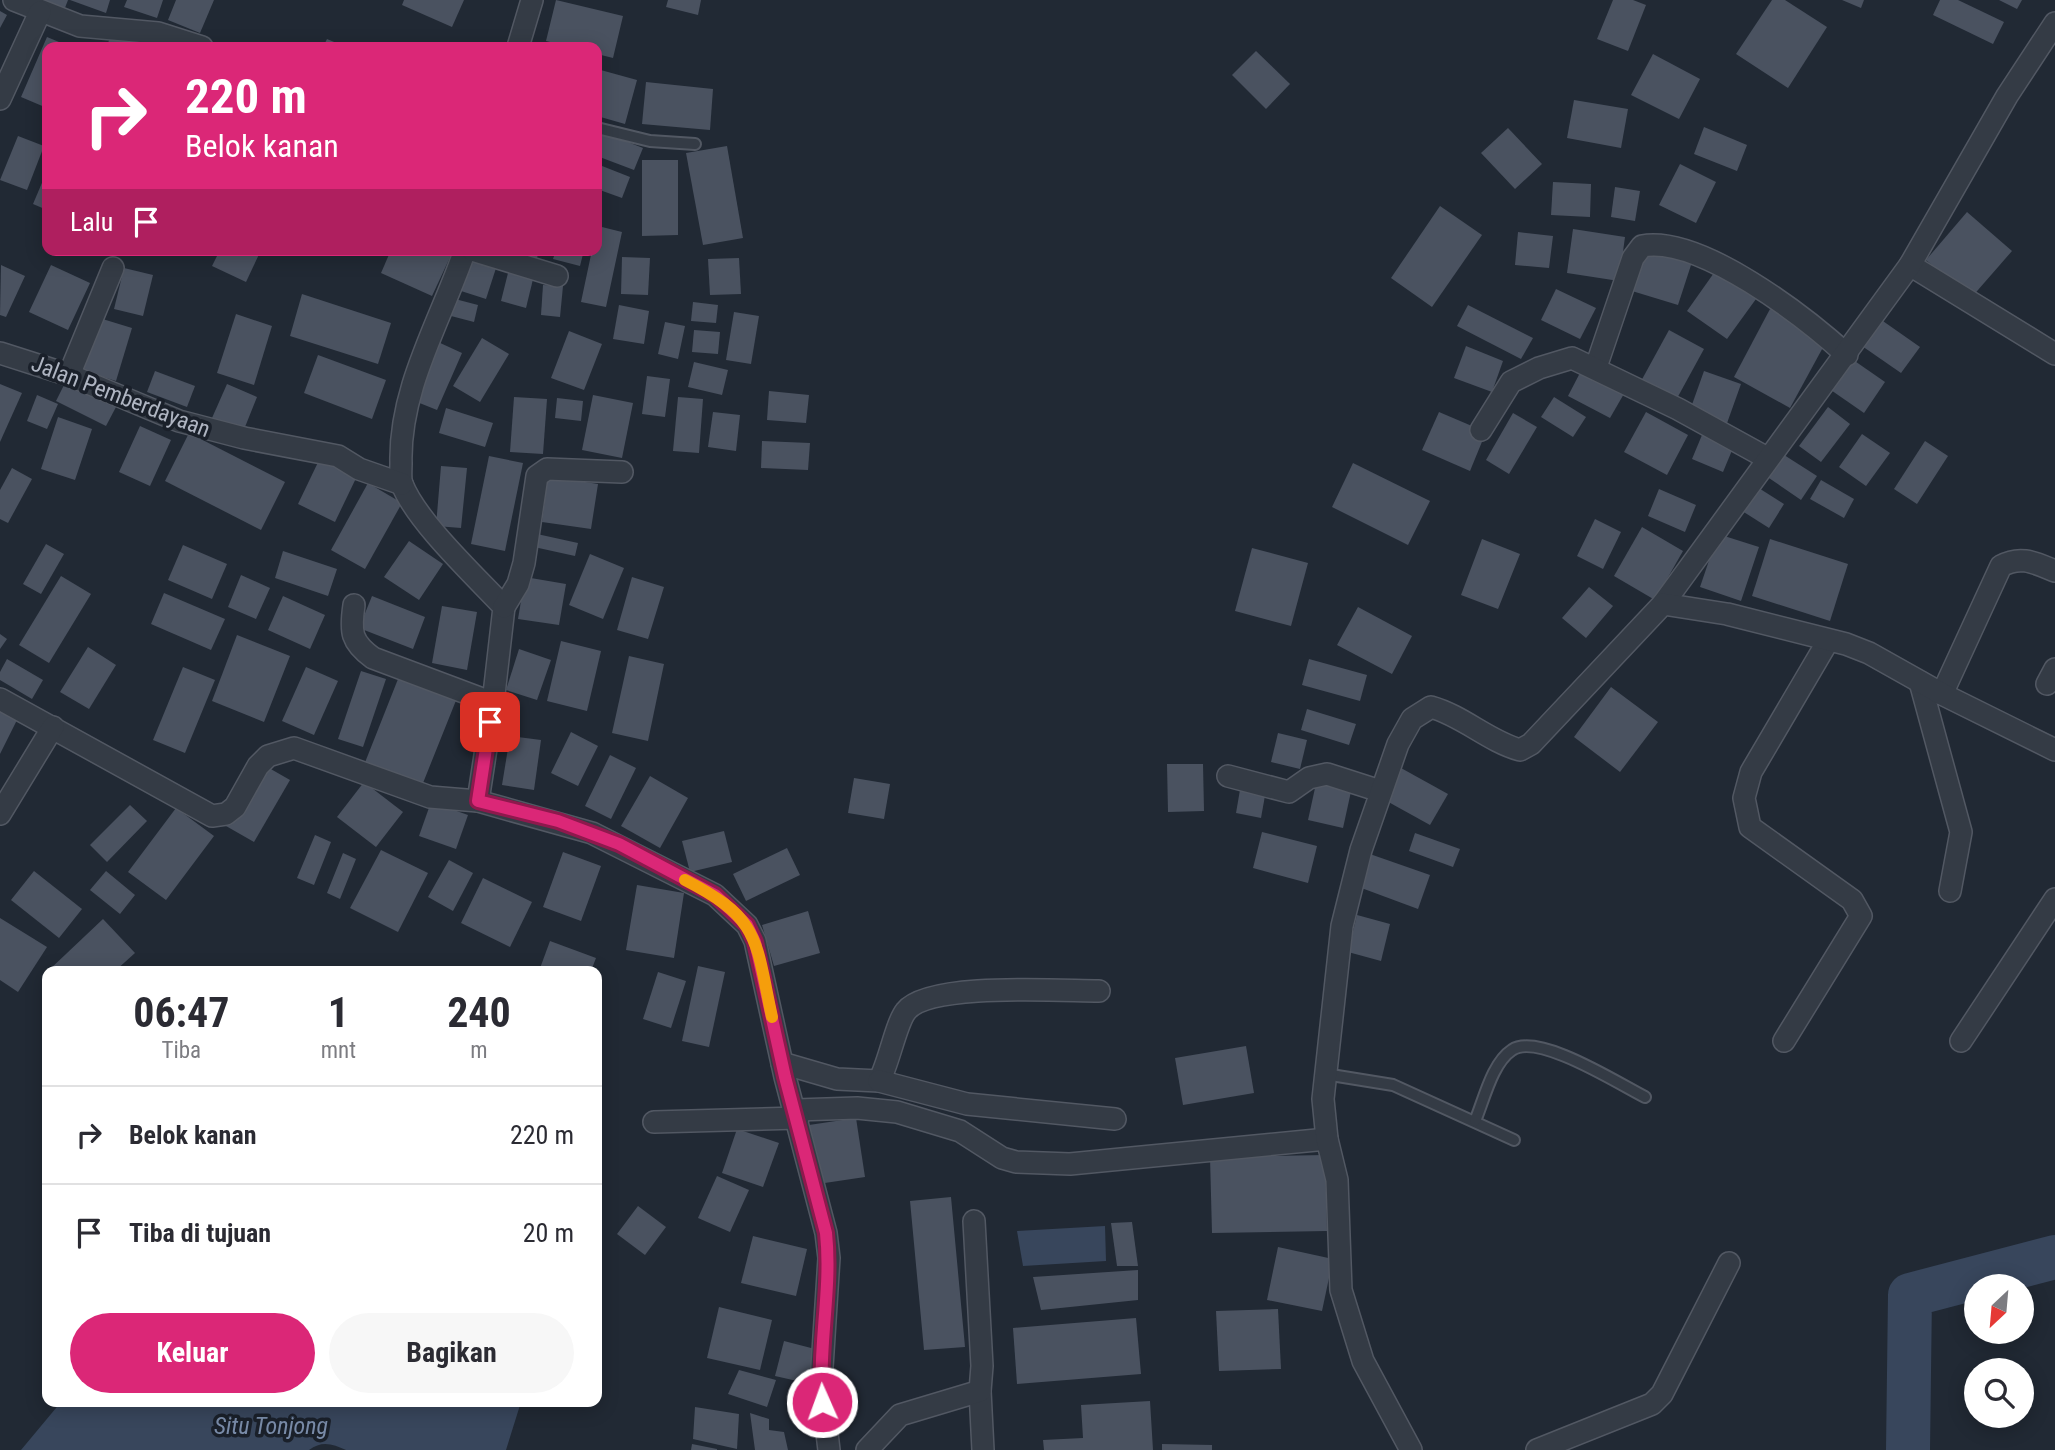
<!DOCTYPE html>
<html lang="id">
<head>
<meta charset="utf-8">
<style>
	body { margin:0; font-family:"Roboto Condensed",sans-serif; background:#f7f7f7; color:#2b2b33; height:100vh; display:flex; flex-direction:column; font-size:26px; white-space:nowrap }
	* { box-sizing:border-box; margin:0 }
	p { font-size:23px; color:#7c7c81 }
	.icon { flex:none; width:38px; height:38px; fill:none; stroke:currentColor; stroke-width:2; stroke-linecap:round; stroke-linejoin:round }
	.map { position:relative; flex:1; overflow:hidden }
	.drawer { position:absolute; left:42px; top:966px; width:560px; height:441px; display:flex; flex-direction:column; background:#fff; border-radius:14px; box-shadow:0 4px 18px #0003 }
	.drawer>* { flex:none }
	.top-card { position:absolute; left:42px; top:42px; width:560px; height:214px; border-radius:14px; box-shadow:0 4px 18px #0003; background:#db2777; color:#fff; overflow:hidden }
	.needle { width:46px; rotate:206deg }
	.tools { position:absolute; left:1964px; top:1274px; display:grid; gap:14px }
	.tools a { display:grid; place-items:center; width:70px; height:70px; border-radius:50%; background:#fff; box-shadow:0 4px 18px #0003; font-size:35px }
	.pin { position:absolute; display:grid; place-items:center; width:60px; height:60px; color:#fff; margin:-30px; border-radius:14px; box-shadow:0 4px 10px #0006 }
	.me { position:absolute; width:77px; margin:-38px; rotate:358deg; stroke-linejoin:round; filter:drop-shadow(0 0 5px #0008) }
	.turn { display:flex; align-items:center; gap:24px; height:147px; padding:0 28px; font-size:32px }
	.turn .icon { width:91px; height:91px; stroke-width:2.5 }
	.turn b { display:block; font-size:49px; line-height:60px }
	.then { display:flex; align-items:center; height:66px; padding:0 28px; background:#0003; gap:14px; font-size:26px }
	.eta { display:flex; justify-content:space-evenly; align-items:center; height:119px; text-align:center }
	.eta b { font-size:42px; font-weight:700; line-height:49px }
	.primary-button { display:flex; gap:14px; margin-top:auto; padding:14px 28px }
	.primary-button a { flex:1; height:80px; border-radius:42px; background:#db2777; color:#fff; font-size:28px; font-weight:700; line-height:80px; text-align:center }
	.primary-button a+a { background:#f7f7f7; color:#2b2b33 }
	ul { padding:0; list-style:none }
	li { display:flex; align-items:center; gap:21px; height:98px; padding:0 28px; border-top:2px solid #e1e1e2 }
	li div { flex:1 }
	li b { display:block; font-size:26px }
	li em { font-style:normal }
	.map>svg:first-child { display:block }
	.water { fill:#38465c }
	.lines { fill:none; stroke-linecap:round; stroke-linejoin:round }
	.river { stroke:#38465c; stroke-width:44 }
	.building { fill:#4a5260 }
	.service-casing { stroke:#525863; stroke-width:14 }
	.minor-casing { stroke:#525863; stroke-width:24 }
	.service { stroke:#343b45; stroke-width:10 }
	.minor { stroke:#343b45; stroke-width:21 }
	.route-casing { stroke:#8e194d; stroke-width:18 }
	.route { stroke:#db2777; stroke-width:12 }
	.slow { stroke:#f59e0b; stroke-width:12 }
	.labels { text-anchor:middle; stroke-width:7; stroke-linejoin:round; paint-order:stroke }
	.street-label { font-size:23px; fill:#afb5c2; stroke:#1a202a }
	.water-label { font-size:24px; font-style:italic; fill:#798ba8; stroke:#1a202a }
</style>
</head>
<body>
<div class="map">
<svg width="2055" height="1450" viewBox="0 0 2055 1450">
	<rect width="100%" height="100%" fill="#212934"/>
	<g class="water">
		<path d="M1105 1226 1106 1261 1023 1266 1017 1231Z"/>
		<path d="M61 1402H521L506 1450H346C333 1444 322 1440 309 1450H21Z"/>
	</g>
	<g class="lines">
		<path class="river" d="M1908 1450 1910 1295 2055 1257"/>
	</g>
	<g class="building">
		<path d="M32 0H68L63 13Z"/>
		<path d="M70 0H110L106 13Z"/>
		<path d="M127 0H163L157 18 124 7Z"/>
		<path d="M176 0H214L200 33 168 20Z"/>
		<path d="M404 0H464L452 27 402 5Z"/>
		<path d="M556 0 623 16 613 58 597 54V47H571L546 41Z"/>
		<path d="M668 0H701L698 15 666 7Z"/>
		<path d="M1613 0H1633L1646 5 1628 51 1597 39Z"/>
		<path d="M1772 0H1785L1827 27 1788 88 1736 54Z"/>
		<path d="M1842 0H1864L1861 8Z"/>
		<path d="M1940 0H1958L2004 22 1993 44 1933 15Z"/>
		<path d="M1999 0H2022L2017 9Z"/>
		<path d="M0 11 7 15 0 28Z"/>
		<path d="M113 32 147 47 151 36 179 47H106Z"/>
		<path d="M47 37 71 47H47V108L21 97Z"/>
		<path d="M327 39 346 47H323Z"/>
		<path d="M1256 51 1290 84 1266 109 1232 75Z"/>
		<path d="M1653 54 1700 79 1679 119 1631 95Z"/>
		<path d="M597 69 637 80 625 124 597 116Z"/>
		<path d="M646 82 713 89 710 130 642 124Z"/>
		<path d="M1574 100 1628 109 1621 148 1567 138Z"/>
		<path d="M1704 127 1747 145 1737 171 1694 154Z"/>
		<path d="M1508 128 1542 164 1515 189 1481 153Z"/>
		<path d="M597 130 643 148 634 170 597 156Z"/>
		<path d="M18 136 44 146 27 190 0 180Z"/>
		<path d="M727 146 743 238 703 245 686 153Z"/>
		<path d="M642 160H678V235L642 236Z"/>
		<path d="M597 164 630 177 622 198 597 189Z"/>
		<path d="M1680 164 1716 182 1696 223 1659 205Z"/>
		<path d="M47 171V210L33 204Z"/>
		<path d="M1553 182 1591 184 1590 217 1551 215Z"/>
		<path d="M1615 187 1640 191 1635 221 1611 217Z"/>
		<path d="M1440 206 1482 235 1432 307 1391 278Z"/>
		<path d="M1967 212 2012 251 1971 298 1926 260Z"/>
		<path d="M598 226 622 232 606 307 581 302 592 250H597Z"/>
		<path d="M1573 229 1625 237 1619 281 1567 273Z"/>
		<path d="M1518 232 1553 236 1549 268 1515 265Z"/>
		<path d="M1646 248 1692 262 1678 305 1632 291Z"/>
		<path d="M220 250H261L246 282 212 266Z"/>
		<path d="M391 250H446L452 253 432 296 381 273Z"/>
		<path d="M499 250H539L536 262Z"/>
		<path d="M556 250H584L580 266 553 259Z"/>
		<path d="M472 257 497 265 486 299 461 291Z"/>
		<path d="M622 257 650 258 648 295 621 294Z"/>
		<path d="M739 258 741 294 710 295 708 259Z"/>
		<path d="M1 265 25 276 6 317 0 315Z"/>
		<path d="M51 265 90 283 68 330 29 312Z"/>
		<path d="M510 265 535 271 526 308 501 301Z"/>
		<path d="M124 268 153 275 143 316 114 309Z"/>
		<path d="M1716 270 1756 299 1727 339 1687 311Z"/>
		<path d="M543 285 563 286 560 317 541 315Z"/>
		<path d="M1556 289 1596 308 1580 339 1541 320Z"/>
		<path d="M302 294 391 323 378 364 290 336Z"/>
		<path d="M455 299 478 305 474 322 451 316Z"/>
		<path d="M693 302 718 305 716 323 691 321Z"/>
		<path d="M619 305 649 311 644 344 613 339Z"/>
		<path d="M1468 305 1533 338 1521 359 1457 326Z"/>
		<path d="M1770 309 1827 340 1790 408 1734 377Z"/>
		<path d="M734 312 759 316 751 364 726 360Z"/>
		<path d="M236 314 272 326 254 385 217 373Z"/>
		<path d="M96 317 132 328 116 381 80 370Z"/>
		<path d="M1880 319 1920 347 1901 373 1862 346Z"/>
		<path d="M665 322 685 326 678 359 658 354Z"/>
		<path d="M694 330 720 332 718 354 692 352Z"/>
		<path d="M1669 330 1704 349 1675 402 1640 383Z"/>
		<path d="M569 331 602 344 584 390 551 378Z"/>
		<path d="M482 338 509 354 480 402 453 386Z"/>
		<path d="M438 342 462 353 437 410 412 400Z"/>
		<path d="M1466 346 1503 361 1492 392 1454 378Z"/>
		<path d="M318 355 386 380 372 419 304 393Z"/>
		<path d="M1849 357 1885 382 1864 413 1828 388Z"/>
		<path d="M694 362 728 370 722 395 688 387Z"/>
		<path d="M1582 369 1625 392 1610 418 1568 396Z"/>
		<path d="M155 371 195 386 187 407 147 392Z"/>
		<path d="M1704 371 1741 384 1726 426 1689 413Z"/>
		<path d="M647 376 670 379 665 417 642 414Z"/>
		<path d="M66 381 116 407 106 426 56 401Z"/>
		<path d="M0 384 22 393 0 442Z"/>
		<path d="M227 384 257 397 243 432 212 418Z"/>
		<path d="M769 391 809 395 806 423 767 420Z"/>
		<path d="M37 395 58 404 47 429 27 421Z"/>
		<path d="M593 395 633 403 622 458 582 450Z"/>
		<path d="M514 397 547 399 543 454 510 452Z"/>
		<path d="M678 397 703 399 699 453 673 451Z"/>
		<path d="M1554 397 1586 417 1573 437 1541 417Z"/>
		<path d="M557 398 583 401 581 421 555 418Z"/>
		<path d="M1828 407 1850 424 1821 462 1799 446Z"/>
		<path d="M446 408 493 423 485 447 439 433Z"/>
		<path d="M713 412 740 415 736 451 708 447Z"/>
		<path d="M1439 412 1486 432 1470 471 1422 450Z"/>
		<path d="M1646 412 1688 435 1667 475 1624 452Z"/>
		<path d="M1513 413 1537 427 1509 474 1486 460Z"/>
		<path d="M58 417 92 429 75 480 41 469Z"/>
		<path d="M140 426 171 440 150 486 119 472Z"/>
		<path d="M189 433 285 482 261 530 165 481Z"/>
		<path d="M1862 434 1890 453 1866 486 1839 467Z"/>
		<path d="M1702 435 1733 448 1723 472 1692 459Z"/>
		<path d="M762 441 810 443 808 470 761 468Z"/>
		<path d="M1925 441 1948 456 1917 504 1894 489Z"/>
		<path d="M1781 453 1817 476 1801 500 1766 476Z"/>
		<path d="M322 454 359 472 335 522 298 504Z"/>
		<path d="M489 456 523 463 505 551 471 544Z"/>
		<path d="M1353 463 1430 501 1408 545 1332 507Z"/>
		<path d="M441 466 467 468 461 528 436 526Z"/>
		<path d="M12 468 32 479 8 523 0 519V490Z"/>
		<path d="M548 476 598 484 591 529 542 522Z"/>
		<path d="M1821 480 1854 499 1844 518 1810 499Z"/>
		<path d="M368 483 402 503 365 569 331 550Z"/>
		<path d="M1754 485 1784 504 1769 528 1739 509Z"/>
		<path d="M1659 489 1696 505 1685 532 1648 516Z"/>
		<path d="M1595 519 1621 532 1603 569 1577 556Z"/>
		<path d="M1642 527 1683 551 1655 600 1614 576Z"/>
		<path d="M537 534 578 543 575 556 534 547Z"/>
		<path d="M1718 534 1759 547 1741 601 1700 587Z"/>
		<path d="M1482 539 1520 554 1498 609 1461 595Z"/>
		<path d="M1770 539 1848 564 1830 621 1752 596Z"/>
		<path d="M409 541 443 564 419 600 384 577Z"/>
		<path d="M46 544 64 554 41 594 23 584Z"/>
		<path d="M183 545 227 564 212 599 168 580Z"/>
		<path d="M1252 548 1308 563 1291 626 1235 611Z"/>
		<path d="M283 551 337 569 328 596 275 578Z"/>
		<path d="M590 554 624 568 603 619 569 605Z"/>
		<path d="M241 575 270 588 256 619 228 607Z"/>
		<path d="M61 576 91 594 49 663 19 645Z"/>
		<path d="M525 577 566 584 559 625 518 619Z"/>
		<path d="M632 577 664 587 648 639 617 630Z"/>
		<path d="M1589 587 1613 606 1586 638 1562 618Z"/>
		<path d="M164 593 225 619 211 650 151 624Z"/>
		<path d="M283 596 325 615 310 649 268 630Z"/>
		<path d="M372 596 425 617 413 649 359 628Z"/>
		<path d="M442 606 477 612 467 670 432 663Z"/>
		<path d="M1358 607 1412 636 1392 674 1337 645Z"/>
		<path d="M0 634 7 639 0 649Z"/>
		<path d="M237 635 290 656 264 722 212 701Z"/>
		<path d="M561 641 601 651 587 711 547 701Z"/>
		<path d="M88 647 116 665 89 709 60 692Z"/>
		<path d="M519 649 551 660 537 700 506 690Z"/>
		<path d="M629 656 664 664 648 741 612 733Z"/>
		<path d="M7 659 43 680 32 699 0 680V672Z"/>
		<path d="M1309 659 1367 675 1360 701 1302 685Z"/>
		<path d="M183 667 215 680 185 753 153 740Z"/>
		<path d="M306 667 338 681 314 735 282 721Z"/>
		<path d="M361 671 386 679 363 747 338 739Z"/>
		<path d="M400 674 457 698 421 788 364 765Z"/>
		<path d="M1611 687 1658 722 1620 772 1574 737Z"/>
		<path d="M0 704 20 714 0 754Z"/>
		<path d="M1307 709 1356 724 1349 745 1301 730Z"/>
		<path d="M571 732 598 746 578 786 551 773Z"/>
		<path d="M1278 733 1307 740 1300 769 1271 762Z"/>
		<path d="M510 736 541 740 534 790 502 785Z"/>
		<path d="M610 755 636 768 611 819 585 806Z"/>
		<path d="M262 764 290 780 254 842 226 826Z"/>
		<path d="M1167 764H1203L1204 811 1168 812Z"/>
		<path d="M1401 768 1448 794 1430 825 1383 799Z"/>
		<path d="M650 776 688 798 660 848 621 826Z"/>
		<path d="M854 778 890 784 884 819 848 813Z"/>
		<path d="M1317 779 1352 787 1343 828 1308 820Z"/>
		<path d="M364 782 403 812 376 847 337 817Z"/>
		<path d="M1241 784 1266 790 1261 818 1236 813Z"/>
		<path d="M431 802 468 815 456 849 419 836Z"/>
		<path d="M130 805 147 821 107 862 90 845Z"/>
		<path d="M176 808 214 836 166 900 128 872Z"/>
		<path d="M724 831 732 862 690 872 682 841Z"/>
		<path d="M1262 832 1317 846 1308 883 1253 868Z"/>
		<path d="M1415 833 1460 849 1453 867 1409 851Z"/>
		<path d="M315 835 331 842 314 885 297 878Z"/>
		<path d="M787 848 800 875 746 901 733 874Z"/>
		<path d="M381 850 428 873 398 932 350 908Z"/>
		<path d="M563 852 601 866 581 921 543 907Z"/>
		<path d="M343 853 356 859 340 899 327 893Z"/>
		<path d="M1367 853 1430 875 1418 909 1356 886Z"/>
		<path d="M449 860 473 873 453 911 428 897Z"/>
		<path d="M34 871 82 909 59 938 11 900Z"/>
		<path d="M106 871 135 895 120 914 90 890Z"/>
		<path d="M483 878 532 902 510 947 461 923Z"/>
		<path d="M637 885 684 893 674 958 626 950Z"/>
		<path d="M808 911 820 953 774 966 762 925Z"/>
		<path d="M1357 915 1390 924 1381 961 1348 952Z"/>
		<path d="M0 918 47 947 18 992 0 980Z"/>
		<path d="M103 919 135 953 115 971H48Z"/>
		<path d="M550 941 596 958 591 971H539Z"/>
		<path d="M698 966 725 972 709 1047 682 1041Z"/>
		<path d="M658 972 686 981 671 1028 643 1019Z"/>
		<path d="M1246 1046 1254 1093 1183 1105 1175 1058Z"/>
		<path d="M856 1118 865 1177 818 1184 809 1125Z"/>
		<path d="M737 1129 779 1143 763 1187 722 1173Z"/>
		<path d="M1325 1155 1327 1231 1212 1233 1210 1157Z"/>
		<path d="M717 1176 749 1190 730 1232 698 1218Z"/>
		<path d="M951 1197 965 1347 924 1350 910 1201Z"/>
		<path d="M638 1206 666 1227 645 1255 617 1234Z"/>
		<path d="M1132 1222 1138 1266H1117L1111 1223Z"/>
		<path d="M753 1236 807 1249 796 1296 741 1283Z"/>
		<path d="M1278 1247 1333 1259 1322 1311 1267 1300Z"/>
		<path d="M1138 1270V1300L1041 1310 1033 1277Z"/>
		<path d="M719 1307 772 1320 760 1370 707 1358Z"/>
		<path d="M1278 1309 1281 1369 1219 1371 1216 1311Z"/>
		<path d="M1136 1318 1141 1374 1017 1384 1013 1328Z"/>
		<path d="M784 1341 815 1349 806 1383 775 1376Z"/>
		<path d="M739 1370 776 1380 767 1407 728 1394Z"/>
		<path d="M1150 1401 1153 1450H1044L1043 1440 1083 1438 1081 1405Z"/>
		<path d="M695 1407 739 1414 737 1449 693 1439Z"/>
		<path d="M750 1413 769 1419V1430L784 1432 788 1450H755Z"/>
		<path d="M692 1444 717 1449V1450H691Z"/>
		<path d="M1162 1444 1212 1445V1450H1162Z"/>
	</g>
	<g class="lines">
		<defs>
			<g id="service">
				<path d="M597 128 650 141 695 144"/>
				<path d="M1325 1074 1393 1085 1514 1140"/>
				<path d="M1475 1121C1484 1100 1492 1063 1512 1050 1538 1032 1619 1084 1645 1097"/>
			</g>
			<g id="minor">
				<path d="M14 0 80 26 158 33 202 47"/>
				<path d="M518 47 532 0"/>
				<path d="M0 99 40 12"/>
				<path d="M465 250C441 320 399 388 401 463 401 469 400 479 402 484 416 521 476 577 504 607L493 703 478 801"/>
				<path d="M472 250 557 276"/>
				<path d="M1910 265 2055 354"/>
				<path d="M0 353 69 375 179 421 244 438 338 456 359 469 402 484"/>
				<path d="M1596 367 1633 258 1642 246C1700 235 1805 317 1847 355"/>
				<path d="M69 375 113 268"/>
				<path d="M1481 430 1511 382 1539 368 1572 358 1678 409 1767 458"/>
				<path d="M1663 604 1910 265 2007 96 2055 23"/>
				<path d="M354 605C350 632 351 642 373 658L493 703"/>
				<path d="M504 607 518 584 524 563 537 476 547 469 622 472"/>
				<path d="M1920 682 1961 832 1950 891"/>
				<path d="M2047 684 2055 669"/>
				<path d="M1942 694 2001 566C2021 555 2035 563 2055 571"/>
				<path d="M0 699 212 816 226 814 235 807 258 766 268 756 294 748 430 797 478 801 592 833 715 895 747 925 755 941 785 1077 826 1233 829 1258 821 1383 829 1450"/>
				<path d="M1228 776 1289 792 1309 778 1327 774 1380 791"/>
				<path d="M0 814 53 727"/>
				<path d="M1784 1041 1861 916 1852 900 1750 827 1744 798 1751 772 1828 641"/>
				<path d="M1961 1041 2055 899"/>
				<path d="M782 1063 837 1079 879 1081C889 1063 896 1023 906 1011 929 982 1060 991 1099 991"/>
				<path d="M879 1081 967 1104 1115 1119"/>
				<path d="M796 1110 857 1108 897 1112 960 1131 1002 1158 1016 1162 1070 1164 1327 1139"/>
				<path d="M654 1122 798 1118"/>
				<path d="M980 1391 983 1450"/>
				<path d="M867 1450 900 1415 980 1391 982 1366 974 1221"/>
				<path d="M1411 1450 1363 1361 1341 1290 1337 1180 1327 1139 1323 1099 1342 926 1361 850 1398 744 1412 719 1431 707C1463 716 1488 741 1520 750L1531 744 1663 604 1727 614 1846 644 1869 653 1942 694 2055 750"/>
				<path d="M1537 1450 1652 1404 1662 1394 1729 1263"/>
			</g>
		</defs>
		<use href="#service" class="service-casing"/>
		<use href="#minor" class="minor-casing"/>
		<use href="#service" class="service"/>
		<use href="#minor" class="minor"/>
	</g>
	<g class="lines">
		<defs>
			<path id="route" d="M490 722 478 801 558 821 619 844 715 895 747 925 755 942 785 1077 826 1233C832 1289 818 1346 822 1402"/>
		</defs>
		<use href="#route" class="route-casing"/>
		<use href="#route" class="route"/>
		<path class="slow" d="M685 880C761 919 755 939 772 1017"/>
	</g>
	<g class="labels">
		<g class="street-label">
			<text transform="translate(121 396) rotate(21)" y="8">Jalan Pemberdayaan</text>
		</g>
		<g class="water-label">
			<text x="271" y="1434">Situ Tonjong</text>
		</g>
	</g>
</svg>
<div class="tools">
<a><svg class="needle" viewBox="-14 -14 28 28"><path d="M0-13l5 13h-10z" fill="#e53935"/><path d="M0 13l5-13h-10z" fill="#7c7c81"/></svg></a>
<a><svg class="icon" aria-label="search" viewBox="0 0 24 24"><circle cx="10" cy="10" r="6"/><path d="M15 15l6 6"/></svg></a>
</div>
<div class="pin" style="left:490px;top:722px;background:#d93025"><svg class="icon" aria-label="arrive" viewBox="0 0 24 24"><path d="M6 21V4h12l-3 4 3 4H6"/></svg></div>
<svg class="me" style="left:822px;top:1402px" viewBox="-20 -20 40 40"><circle r="17" fill="#db2777" stroke="#fff" stroke-width="3"/><path d="M0-11L8 9 0 5-8 9z" fill="#fff"/></svg>
<div class="top-card">
<div class="turn"><svg class="icon" aria-label="right" viewBox="0 0 24 24"><path d="M7 20v-9h11M14 6l5 5-5 5"/></svg><div><b>220 m</b>Belok kanan</div></div>
<div class="then">Lalu<svg class="icon" aria-label="arrive" viewBox="0 0 24 24"><path d="M6 21V4h12l-3 4 3 4H6"/></svg></div>
</div>
<section class="drawer">
<div class="eta">
<div><b>06:47</b><p>Tiba</p></div>
<div><b>1</b><p>mnt</p></div>
<div><b>240</b><p>m</p></div>
</div>
<ul>
<li><svg class="icon" aria-label="right" viewBox="0 0 24 24"><path d="M7 20v-9h11M14 6l5 5-5 5"/></svg><div><b>Belok kanan</b></div><em>220 m</em></li>
<li><svg class="icon" aria-label="arrive" viewBox="0 0 24 24"><path d="M6 21V4h12l-3 4 3 4H6"/></svg><div><b>Tiba di tujuan</b></div><em>20 m</em></li>
</ul>
<div class="primary-button"><a>Keluar</a><a>Bagikan</a></div>
</section>
</div>
</body>
</html>
